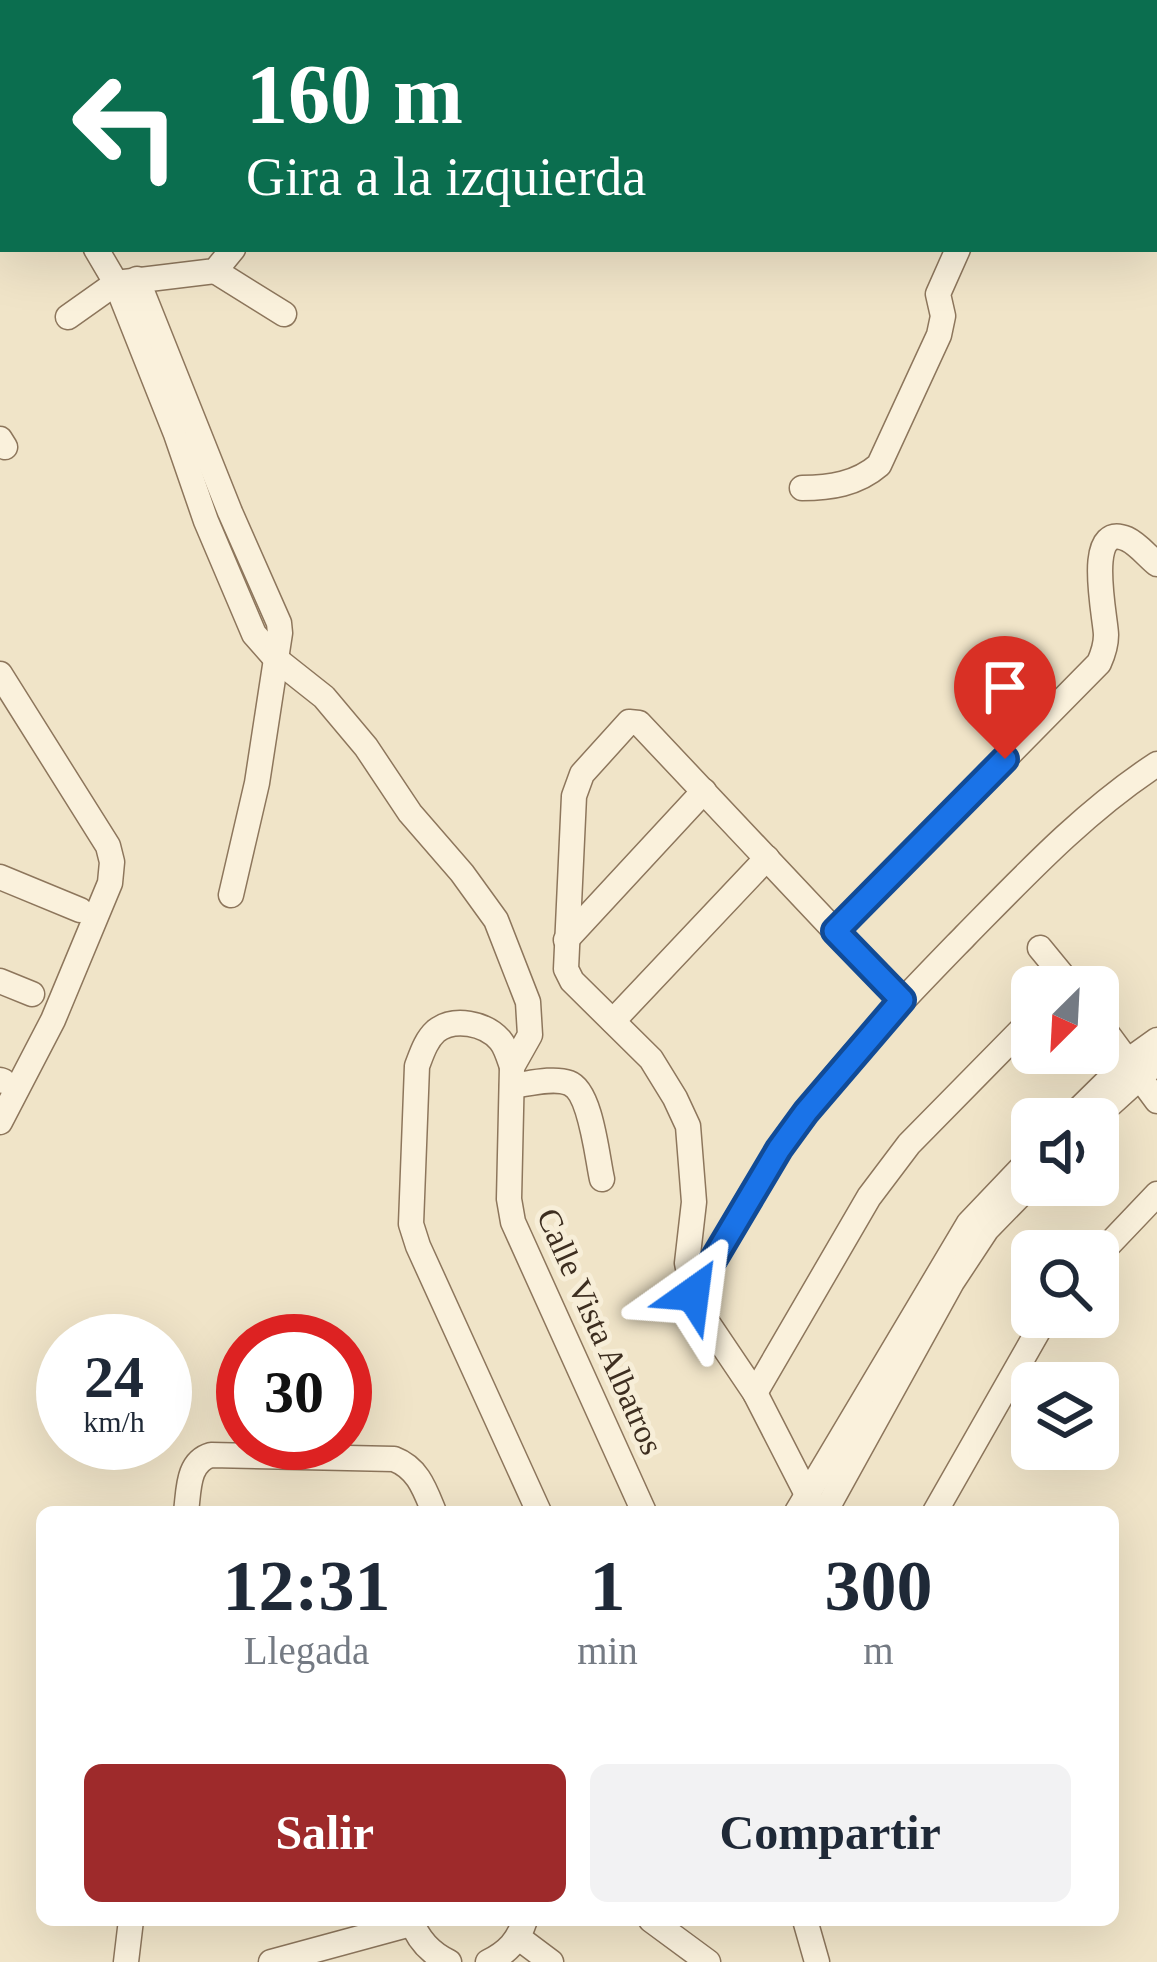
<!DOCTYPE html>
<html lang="es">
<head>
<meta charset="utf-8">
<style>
	body { margin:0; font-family:Georgia,serif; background:#f2f2f3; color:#1f2937; height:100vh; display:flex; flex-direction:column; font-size:45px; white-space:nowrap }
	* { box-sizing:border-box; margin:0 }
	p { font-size:39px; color:#747a83 }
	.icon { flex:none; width:66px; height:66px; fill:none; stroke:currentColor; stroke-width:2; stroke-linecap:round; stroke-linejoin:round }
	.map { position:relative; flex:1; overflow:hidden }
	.side { position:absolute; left:36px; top:1506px; width:1083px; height:420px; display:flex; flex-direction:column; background:#fff; border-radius:18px; box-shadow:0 12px 48px #0002 }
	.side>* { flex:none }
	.top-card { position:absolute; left:0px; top:0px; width:1158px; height:252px; box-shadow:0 12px 48px #0002; background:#0b6e4f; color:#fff; overflow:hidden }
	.needle { width:78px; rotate:204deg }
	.tools { position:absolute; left:1011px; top:966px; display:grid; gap:24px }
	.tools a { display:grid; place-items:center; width:108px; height:108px; border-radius:18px; background:#fff; box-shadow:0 12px 48px #0002; font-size:60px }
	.speed { position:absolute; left:36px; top:1314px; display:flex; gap:24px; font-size:60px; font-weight:700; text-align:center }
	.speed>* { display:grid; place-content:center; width:156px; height:156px; border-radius:50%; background:#fff; box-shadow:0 12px 48px #0002; line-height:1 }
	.speed small { font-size:30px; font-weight:400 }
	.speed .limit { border:18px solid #d22; background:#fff; color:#111 }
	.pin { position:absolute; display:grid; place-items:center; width:102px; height:102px; color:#fff; margin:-123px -51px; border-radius:50% 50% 50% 0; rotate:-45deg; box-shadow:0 0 12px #0007 }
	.pin .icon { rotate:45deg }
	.me { position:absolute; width:132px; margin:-66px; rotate:31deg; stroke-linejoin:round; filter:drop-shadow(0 0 9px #0008) }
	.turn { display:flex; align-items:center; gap:42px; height:252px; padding:0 48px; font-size:54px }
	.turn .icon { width:156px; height:156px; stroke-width:2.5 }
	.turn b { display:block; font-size:84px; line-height:102px }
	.eta { display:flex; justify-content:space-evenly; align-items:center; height:204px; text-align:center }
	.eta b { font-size:72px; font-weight:600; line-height:84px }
	.button { display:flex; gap:24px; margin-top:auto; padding:24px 48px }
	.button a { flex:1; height:138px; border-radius:18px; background:#9e2a2b; color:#fff; font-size:48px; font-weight:600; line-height:138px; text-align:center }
	.button a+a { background:#f2f2f3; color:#1f2937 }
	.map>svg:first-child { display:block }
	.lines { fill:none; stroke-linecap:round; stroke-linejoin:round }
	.minor-casing { stroke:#8d765c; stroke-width:27 }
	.minor { stroke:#faf1dc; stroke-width:24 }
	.route-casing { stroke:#114b97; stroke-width:30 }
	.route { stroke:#1a73e8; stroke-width:21 }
	.labels { text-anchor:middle; stroke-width:10; stroke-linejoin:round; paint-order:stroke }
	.street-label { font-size:33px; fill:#3d2e20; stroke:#f7eed8 }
</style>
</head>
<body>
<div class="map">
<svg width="1157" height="1962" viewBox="0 0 1157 1962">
	<rect width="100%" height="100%" fill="#f0e4c8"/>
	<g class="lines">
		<defs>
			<g id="minor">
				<path d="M1109 3 1110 0"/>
				<path d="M0 155 3 156"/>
				<path d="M96 249 116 283 176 434 206 521 254 634 276 659 324 697 366 747 410 813 462 873 496 920 528 1002 530 1035 512 1067"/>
				<path d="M215 271 284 314"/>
				<path d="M137 279 230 512 279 623 280 633 257 783 231 895"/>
				<path d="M68 317 116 283 215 271 233 249"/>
				<path d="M0 439 5 447"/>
				<path d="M802 488C830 488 857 484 879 465L939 335 943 316 938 294 958 249"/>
				<path d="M0 674 108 846 112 862 110 883 53 1020 0 1122"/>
				<path d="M0 877 80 910"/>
				<path d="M835 931 1099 663C1103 654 1106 645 1106 635 1106 619 1083 520 1127 539 1138 544 1148 557 1157 564"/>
				<path d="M566 940 704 791"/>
				<path d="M1040 948 1072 987"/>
				<path d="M0 981 32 994"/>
				<path d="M613 1021 767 858"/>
				<path d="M1098 1021 1157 1101"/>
				<path d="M0 1080 3 1081"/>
				<path d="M512 1086C528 1084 553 1077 569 1083 591 1091 597 1157 602 1179"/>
				<path d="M1069 1119 1129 1060 1157 1040"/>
				<path d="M1094 1119 1157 1062"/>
				<path d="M1098 1256 1157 1194"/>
				<path d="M693 1294 687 1263 694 1202 688 1126 675 1098 651 1059 572 981 566 969 574 796 582 774 629 722 639 723 901 1001"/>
				<path d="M755 1393 869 1197 909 1144 1032 1019"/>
				<path d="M186 1512C189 1490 187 1462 211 1455L394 1459C418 1468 425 1490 434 1512"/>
				<path d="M539 1512 418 1246 411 1224 417 1066C422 1053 426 1040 436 1031 454 1017 485 1023 500 1040 506 1047 509 1058 512 1067L509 1199 513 1222 644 1512"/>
				<path d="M797 1512 969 1223 1032 1157"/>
				<path d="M816 1512 755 1393 699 1310 693 1294C723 1244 750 1191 783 1144 836 1068 901 1002 965 936 1025 875 1085 811 1157 764"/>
				<path d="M825 1512 952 1282 987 1229 1032 1183"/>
				<path d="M935 1512 1046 1317"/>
				<path d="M411 1920C418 1940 430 1953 449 1962"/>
				<path d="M651 1920 708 1962"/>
				<path d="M805 1920 817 1962"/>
				<path d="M519 1938 551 1962"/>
				<path d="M126 1962 131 1920"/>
				<path d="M271 1962 411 1924"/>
				<path d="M488 1962C508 1952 518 1941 525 1920"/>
			</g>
		</defs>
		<use href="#minor" class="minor-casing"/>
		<use href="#minor" class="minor"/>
	</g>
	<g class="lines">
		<defs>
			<path id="route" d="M693 1294 779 1149 806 1112 902 1000 835 931 1005 759"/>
		</defs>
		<use href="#route" class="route-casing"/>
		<use href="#route" class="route"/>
	</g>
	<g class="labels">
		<g class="street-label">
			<text transform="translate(601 1331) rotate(66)" y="12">Calle Vista Albatros</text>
		</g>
	</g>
</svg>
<div class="tools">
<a><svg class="needle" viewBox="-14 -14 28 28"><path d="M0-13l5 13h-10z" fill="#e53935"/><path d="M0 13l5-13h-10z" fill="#747a83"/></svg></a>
<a><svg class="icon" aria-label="sound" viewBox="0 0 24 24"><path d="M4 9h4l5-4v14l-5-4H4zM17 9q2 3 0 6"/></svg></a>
<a><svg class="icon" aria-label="search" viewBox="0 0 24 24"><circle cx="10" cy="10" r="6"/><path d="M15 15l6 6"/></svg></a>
<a><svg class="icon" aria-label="layers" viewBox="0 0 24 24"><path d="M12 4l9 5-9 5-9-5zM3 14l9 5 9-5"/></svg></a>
</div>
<div class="speed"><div>24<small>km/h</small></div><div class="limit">30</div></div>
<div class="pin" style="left:1005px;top:759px;background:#d93025"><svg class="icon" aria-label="arrive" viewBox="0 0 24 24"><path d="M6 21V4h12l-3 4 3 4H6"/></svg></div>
<svg class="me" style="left:693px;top:1294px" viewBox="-20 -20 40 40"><path d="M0-17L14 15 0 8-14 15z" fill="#1a73e8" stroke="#fff" stroke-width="4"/></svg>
<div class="top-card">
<div class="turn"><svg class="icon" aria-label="left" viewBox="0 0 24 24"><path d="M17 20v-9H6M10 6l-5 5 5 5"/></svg><div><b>160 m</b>Gira a la izquierda</div></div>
</div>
<section class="side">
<div class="eta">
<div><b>12:31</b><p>Llegada</p></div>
<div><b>1</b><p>min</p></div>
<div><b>300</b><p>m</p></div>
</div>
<div class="button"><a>Salir</a><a>Compartir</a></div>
</section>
</div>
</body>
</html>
